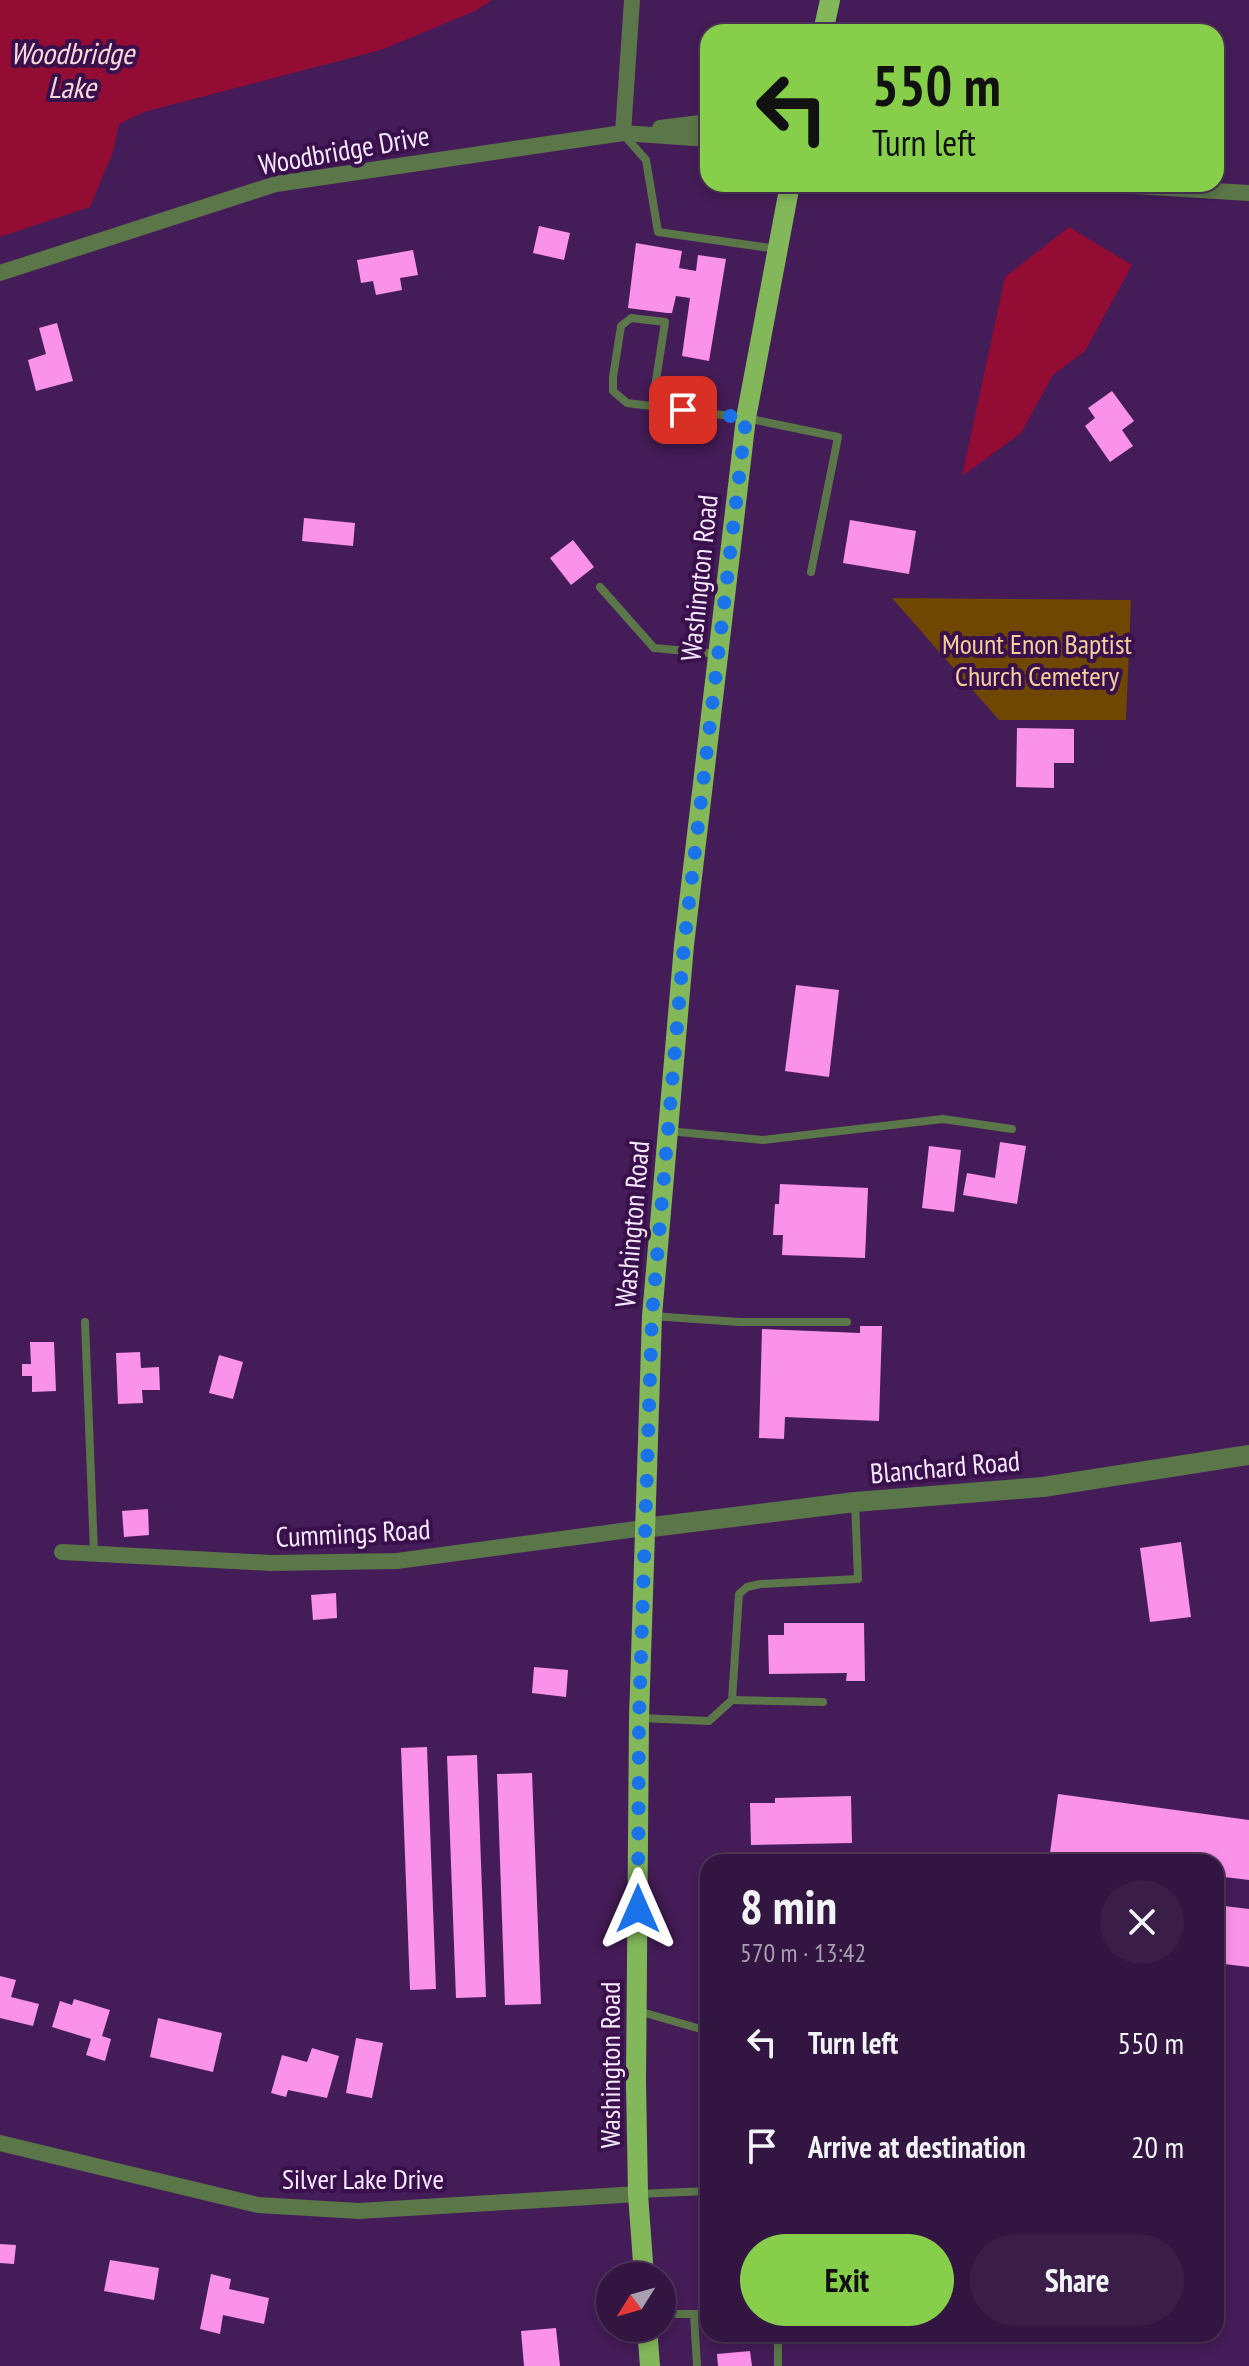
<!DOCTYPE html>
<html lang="en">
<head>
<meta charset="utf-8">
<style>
	body { margin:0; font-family:"PT Sans Narrow",sans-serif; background:#3b1e48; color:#f1f3f6; height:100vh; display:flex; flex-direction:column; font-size:30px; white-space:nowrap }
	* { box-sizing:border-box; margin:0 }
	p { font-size:26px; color:#a99fb1 }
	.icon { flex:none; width:44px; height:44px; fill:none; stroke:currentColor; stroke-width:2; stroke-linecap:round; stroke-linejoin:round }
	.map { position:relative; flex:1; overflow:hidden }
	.drawer { position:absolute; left:700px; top:1854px; width:524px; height:488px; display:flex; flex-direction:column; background:#331541; border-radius:24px; box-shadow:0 4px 12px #0003,0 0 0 2px #4e345a }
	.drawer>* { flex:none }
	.top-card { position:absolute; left:700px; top:24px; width:524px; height:168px; border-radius:24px; box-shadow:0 4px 12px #0003,0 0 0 2px #4e345a; background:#87cf4a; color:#111; overflow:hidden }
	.needle { width:52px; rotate:233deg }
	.tools { position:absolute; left:596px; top:2262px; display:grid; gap:16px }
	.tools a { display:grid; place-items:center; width:80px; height:80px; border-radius:50%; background:#331541; box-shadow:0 4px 12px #0003,0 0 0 2px #4e345a; font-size:40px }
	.pin { position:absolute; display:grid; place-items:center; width:68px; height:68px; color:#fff; margin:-34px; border-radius:16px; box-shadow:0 4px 12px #0006 }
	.me { position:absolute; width:88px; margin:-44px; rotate:0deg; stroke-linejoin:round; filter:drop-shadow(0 0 6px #0008) }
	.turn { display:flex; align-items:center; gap:28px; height:168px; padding:0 40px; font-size:36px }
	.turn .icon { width:104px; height:104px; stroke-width:2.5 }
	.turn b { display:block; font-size:56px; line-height:68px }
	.round { display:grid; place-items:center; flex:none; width:84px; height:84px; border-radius:42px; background:#3b1e48 }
	.head { display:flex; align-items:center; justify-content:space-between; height:136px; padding:0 40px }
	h1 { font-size:48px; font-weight:600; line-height:60px }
	.primary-button { display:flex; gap:16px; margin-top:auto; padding:16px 40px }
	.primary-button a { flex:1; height:92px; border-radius:48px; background:#87cf4a; color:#111; font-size:32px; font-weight:600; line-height:92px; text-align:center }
	.primary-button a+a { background:#3b1e48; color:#f1f3f6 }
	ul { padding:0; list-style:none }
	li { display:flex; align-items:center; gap:24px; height:104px; padding:0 40px }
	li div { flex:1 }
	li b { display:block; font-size:30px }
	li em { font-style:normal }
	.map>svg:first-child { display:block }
	.green { fill:#6f4700 }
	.water { fill:#930c34 }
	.building { fill:#fa92e9 }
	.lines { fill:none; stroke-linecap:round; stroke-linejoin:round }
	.service { stroke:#5b7649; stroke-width:8 }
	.minor { stroke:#5b7649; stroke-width:16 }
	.tertiary { stroke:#5b7649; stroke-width:20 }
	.primary { stroke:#82b859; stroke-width:20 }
	.route { stroke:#1a73e8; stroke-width:14; stroke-dasharray:0 25.2 }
	.labels { text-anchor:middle; stroke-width:8; stroke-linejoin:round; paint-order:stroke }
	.street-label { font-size:28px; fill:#f6e8fe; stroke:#39104b }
	.park-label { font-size:28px; fill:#f6cf9d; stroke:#39104b }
	.water-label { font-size:30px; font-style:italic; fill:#fbd8da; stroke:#39104b }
</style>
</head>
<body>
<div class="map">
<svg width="1249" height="2366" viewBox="0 0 1249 2366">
	<rect width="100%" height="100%" fill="#441c57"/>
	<path class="green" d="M892 598 1131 600 1126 720H999Z"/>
	<g class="water">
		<path d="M0 0H492L475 11 381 50 144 112 119 124 113 152 90 207 0 237Z"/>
		<path d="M1069 227 1132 265 1085 351 1053 375 1021 433 962 476 1005 277Z"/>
	</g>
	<g class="building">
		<path d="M539 226 570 233 564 260 533 253Z"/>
		<path d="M636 243 682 251 679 268 696 271 698 255 726 259 709 361 682 356 690 298 676 296 672 313H667L628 308Z"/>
		<path d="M413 250 418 275 400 278 402 290 376 295 373 281 361 283 357 260Z"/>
		<path d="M57 323 73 381 36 391 28 360 46 354 39 328Z"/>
		<path d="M1112 391 1134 421 1122 430 1133 446 1110 462 1085 426 1095 418 1088 408Z"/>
		<path d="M304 518 355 523 353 546 302 541Z"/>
		<path d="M850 520 916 531 909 574 843 563Z"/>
		<path d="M573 540 594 567 571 585 550 558Z"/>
		<path d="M1017 728 1074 729V763H1054V788L1016 787Z"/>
		<path d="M796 985 839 990 829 1077 785 1071Z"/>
		<path d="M1000 1142 1026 1146 1017 1204 963 1195 967 1173 995 1178Z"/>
		<path d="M929 1146 961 1150 954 1212 922 1208Z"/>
		<path d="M780 1184 868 1188 865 1258 782 1255 783 1235H773L775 1204H779Z"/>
		<path d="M860 1326H882L879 1421 785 1417 784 1439 759 1438 762 1329 860 1333Z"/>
		<path d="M30 1342H54L56 1391 32 1392V1376H22V1364H31Z"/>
		<path d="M140 1352 141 1368 159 1367 160 1390H142L143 1403 118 1404 116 1353Z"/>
		<path d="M219 1355 243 1362 233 1399 209 1393Z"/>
		<path d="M148 1509 149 1535 124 1537 122 1511Z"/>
		<path d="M1181 1542 1191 1617 1150 1622 1140 1548Z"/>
		<path d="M336 1593 337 1618 313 1620 311 1595Z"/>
		<path d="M784 1623H864L865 1681H846L847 1673 769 1674 768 1635H784Z"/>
		<path d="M534 1667 568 1670 566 1697 532 1693Z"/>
		<path d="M427 1747 436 1989 410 1990 401 1748Z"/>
		<path d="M477 1755 486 1997 456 1998 447 1756Z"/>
		<path d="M532 1773 541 2004 505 2005 497 1774Z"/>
		<path d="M1058 1794 1249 1820V1880L1216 1876V1862H1115L1050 1853Z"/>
		<path d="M851 1796 852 1843 751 1845 750 1803H775V1798Z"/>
		<path d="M1216 1905 1249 1909V1967L1216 1963Z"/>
		<path d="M0 1976 16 1980 11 1997 39 2004 33 2026 0 2018Z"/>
		<path d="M74 1999 110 2010 102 2036 111 2039 105 2061 86 2055 91 2039 52 2027 60 2001 72 2005Z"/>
		<path d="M158 2018 222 2033 213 2072 150 2057Z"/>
		<path d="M356 2038 383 2043 372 2098 346 2093Z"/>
		<path d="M312 2048 339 2056 327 2098 288 2090 286 2097 271 2093 282 2055 307 2062Z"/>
		<path d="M0 2244 16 2245 14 2264 0 2263Z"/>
		<path d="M110 2260 159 2268 154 2300 104 2291Z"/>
		<path d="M211 2274 231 2279 229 2289 269 2298 264 2324 223 2315 220 2334 200 2329Z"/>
		<path d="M556 2328 560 2366H524L521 2331Z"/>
		<path d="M750 2351 752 2366H718L717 2354Z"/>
	</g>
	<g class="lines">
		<g class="service">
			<path d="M624 135 646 160 658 232 777 249"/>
			<path d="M652 406 665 322 631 318 621 326 613 377V391L627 403 746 418 838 437 811 572"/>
			<path d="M600 587 654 648 718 654"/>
			<path d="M668 1131 763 1140 943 1119 1012 1129"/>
			<path d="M652 1316 739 1322H847"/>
			<path d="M85 1322 94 1553"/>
			<path d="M732 1700 823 1702"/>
			<path d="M640 1718 709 1721 732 1700 739 1594 747 1587 760 1584 858 1579 855 1502"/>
			<path d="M638 2011 708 2031"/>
			<path d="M638 2194 708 2191"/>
			<path d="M662 2314H708"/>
			<path d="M694 2314 697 2366"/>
			<path d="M771 2334 778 2344V2366"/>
		</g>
		<g class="minor">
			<path d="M660 128 708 122"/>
			<path d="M623 133 632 0"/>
			<path d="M1102 184 1249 193"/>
			<path d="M0 273 276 184 623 133 708 139"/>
			<path d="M62 1552 271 1563 397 1561 644 1528"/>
			<path d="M0 2143 258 2205 359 2211 638 2194"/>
		</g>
		<path class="tertiary" d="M644 1528 855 1502 1043 1487 1249 1455"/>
		<g class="primary">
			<path d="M823 32 830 0"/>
			<path d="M644 2276 638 2194 636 2082 639 1718 652 1316 684 945 746 418 790 184"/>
			<path d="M647 2328 650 2366"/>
		</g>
	</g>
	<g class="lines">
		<path class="route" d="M638 1909 639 1718 652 1316 684 945 746 418 683 410"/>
	</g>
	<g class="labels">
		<g class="street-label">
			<text transform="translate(344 150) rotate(-10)" y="10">Woodbridge Drive</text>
			<text transform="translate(699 578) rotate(-84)" y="10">Washington Road</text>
			<text transform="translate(632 1224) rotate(-85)" y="10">Washington Road</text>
			<text transform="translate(945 1467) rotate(-5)" y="10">Blanchard Road</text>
			<text transform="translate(353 1533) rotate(-3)" y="10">Cummings Road</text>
			<text transform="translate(610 2065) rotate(-90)" y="10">Washington Road</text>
			<text x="363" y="2189">Silver Lake Drive</text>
		</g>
		<g class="park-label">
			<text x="1037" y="654">Mount Enon Baptist<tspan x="1037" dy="32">Church Cemetery</tspan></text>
		</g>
		<g class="water-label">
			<text x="72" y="64">Woodbridge<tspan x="72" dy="34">Lake</tspan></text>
		</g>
	</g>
</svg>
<div class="tools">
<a><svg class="needle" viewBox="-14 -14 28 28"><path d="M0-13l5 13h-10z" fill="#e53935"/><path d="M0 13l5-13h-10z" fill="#a99fb1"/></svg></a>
</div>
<div class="pin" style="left:683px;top:410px;background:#d93025"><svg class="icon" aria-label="arrive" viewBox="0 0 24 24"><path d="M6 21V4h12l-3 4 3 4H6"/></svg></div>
<svg class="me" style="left:638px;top:1909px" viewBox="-20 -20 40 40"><path d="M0-17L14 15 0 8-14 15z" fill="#1a73e8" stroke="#fff" stroke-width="4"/></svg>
<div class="top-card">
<div class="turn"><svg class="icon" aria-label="left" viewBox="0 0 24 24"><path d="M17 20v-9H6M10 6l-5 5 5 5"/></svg><div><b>550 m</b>Turn left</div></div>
</div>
<section class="drawer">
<div class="head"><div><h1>8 min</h1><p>570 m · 13:42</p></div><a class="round"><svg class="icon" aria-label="close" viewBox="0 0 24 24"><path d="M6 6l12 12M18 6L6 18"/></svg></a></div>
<ul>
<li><svg class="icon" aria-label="left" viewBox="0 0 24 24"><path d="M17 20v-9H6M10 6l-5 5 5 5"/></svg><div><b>Turn left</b></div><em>550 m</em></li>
<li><svg class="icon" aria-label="arrive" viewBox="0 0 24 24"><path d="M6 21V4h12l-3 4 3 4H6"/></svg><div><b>Arrive at destination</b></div><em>20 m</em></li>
</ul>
<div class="primary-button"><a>Exit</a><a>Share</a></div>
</section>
</div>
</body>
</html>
